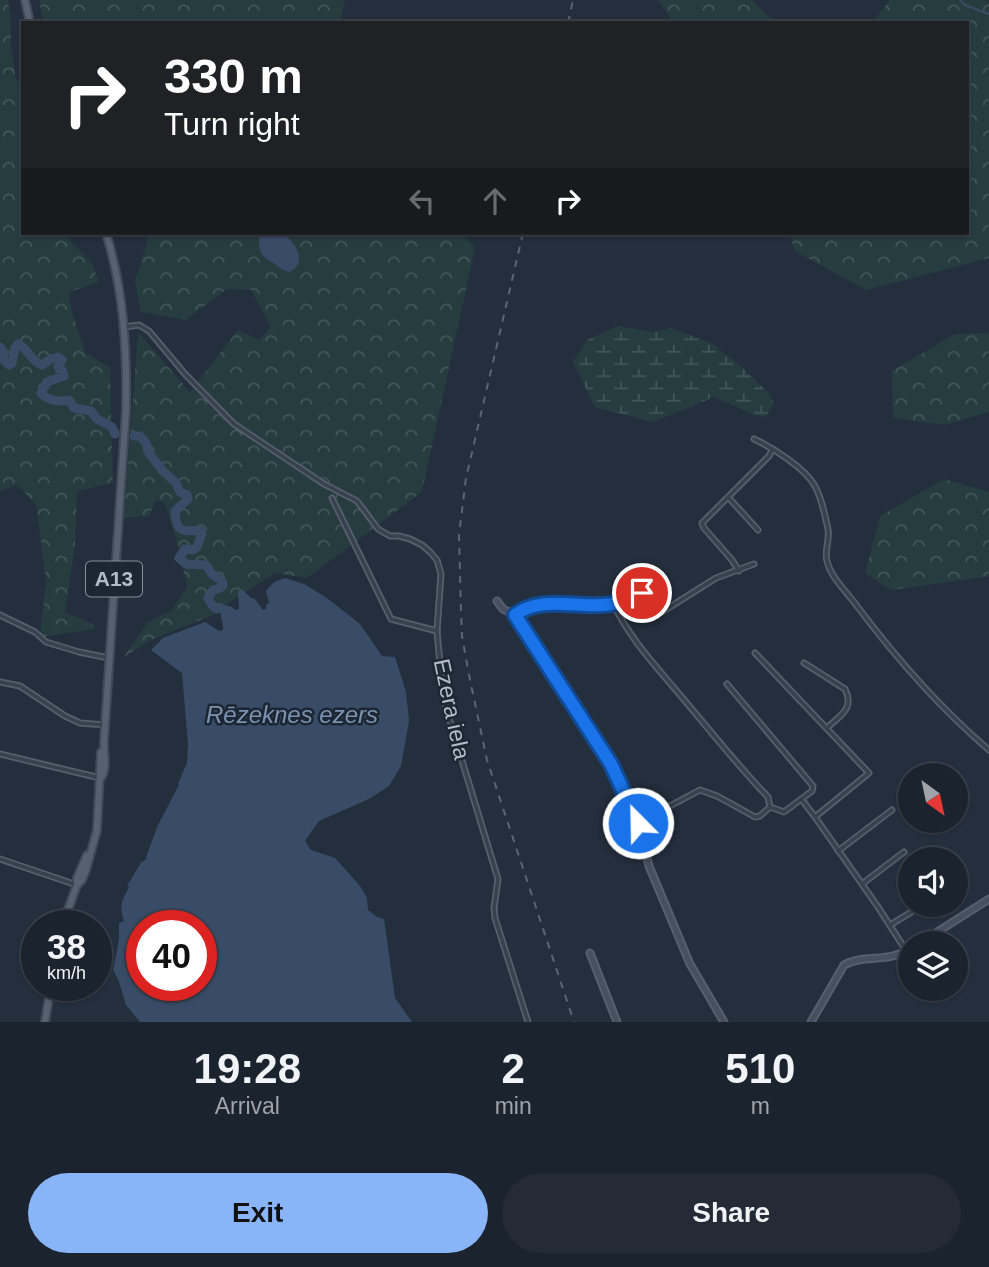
<!DOCTYPE html>
<html lang="en">
<head>
<meta charset="utf-8">
<style>
	body { margin:0; font-family:Helvetica,sans-serif; background:#242b36; color:#f1f3f6; height:100vh; display:flex; flex-direction:column; font-size:26px; white-space:nowrap }
	* { box-sizing:border-box; margin:0 }
	p { font-size:23px; color:#a0a4aa }
	.icon { flex:none; width:38px; height:38px; fill:none; stroke:currentColor; stroke-width:2; stroke-linecap:round; stroke-linejoin:round }
	.map { position:relative; height:1022px; overflow:hidden }
	.drawer { display:flex; flex-direction:column; background:#1b232e; flex:1 }
	.drawer>* { flex:none }
	.banner { position:absolute; left:21px; top:21px; width:948px; height:214px; border-radius:0px; box-shadow:0 2px 5px #0004,0 0 0 2px #39404a; background:#202124; color:#fff; overflow:hidden }
	.needle { width:46px; rotate:147deg }
	.tools { position:absolute; left:898px; top:763px; display:grid; gap:14px }
	.tools a { display:grid; place-items:center; width:70px; height:70px; border-radius:50%; background:#1b232e; box-shadow:0 2px 5px #0004,0 0 0 2px #39404a; font-size:35px }
	.speed { position:absolute; left:21px; top:910px; display:flex; gap:14px; font-size:35px; font-weight:700; text-align:center }
	.speed>* { display:grid; place-content:center; width:91px; height:91px; border-radius:50%; background:#1b232e; box-shadow:0 2px 5px #0004,0 0 0 2px #39404a; line-height:1 }
	.speed small { font-size:18px; font-weight:400 }
	.speed .limit { border:10px solid #d22; background:#fff; color:#111 }
	.pin { position:absolute; display:grid; place-items:center; width:60px; height:60px; color:#fff; margin:-30px; border:4px solid #fff; border-radius:50%; box-shadow:0 2px 7px #0007 }
	.me { position:absolute; width:77px; margin:-38px; rotate:337deg; stroke-linejoin:round; filter:drop-shadow(0 0 5px #0008) }
	.turn { display:flex; align-items:center; gap:24px; height:147px; padding:0 28px; font-size:32px }
	.turn .icon { width:91px; height:91px; stroke-width:2.5 }
	.turn b { display:block; font-size:49px; line-height:60px }
	.lanes { display:flex; align-items:center; height:66px; padding:0 28px; background:#0003; justify-content:center; gap:35px; direction:ltr }
	.lanes .off { opacity:.35 }
	.eta { display:flex; justify-content:space-evenly; align-items:center; height:119px; text-align:center }
	.eta b { font-size:42px; font-weight:600; line-height:49px }
	.cta { display:flex; gap:14px; margin-top:auto; padding:14px 28px }
	.cta a { flex:1; height:80px; border-radius:42px; background:#8ab4f8; color:#111; font-size:28px; font-weight:600; line-height:80px; text-align:center }
	.cta a+a { background:#242b36; color:#f1f3f6 }
	.map>svg:first-child { display:block }
	.forest { fill:url(#forest-crowns) }
	.wetland { fill:url(#wetland-marsh) }
	.water { fill:#394c67; fill-rule:evenodd }
	.lines { fill:none; stroke-linecap:round; stroke-linejoin:round }
	.stream { stroke:#394c67; stroke-width:2 }
	.river { stroke:#394c67; stroke-width:9 }
	.street-casing { stroke:#565f6c; stroke-width:7 }
	.secondary-casing { stroke:#565f6c; stroke-width:9 }
	.primary-casing { stroke:#414a57; stroke-width:10 }
	.street { stroke:#38414e; stroke-width:3.5 }
	.secondary { stroke:#465061; stroke-width:5 }
	.primary { stroke:#56606e; stroke-width:6 }
	.rail { stroke:#5a6575; stroke-width:2; stroke-dasharray:7 7; stroke-linecap:butt }
	.route-casing { stroke:#114b97; stroke-width:18 }
	.route { stroke:#1a73e8; stroke-width:12 }
	.labels { text-anchor:middle; stroke-width:5; stroke-linejoin:round; paint-order:stroke }
	.shield { fill:#1d2633; stroke:#878f9c; stroke-width:2 }
	.shield-label { font-size:21px; font-weight:bold; fill:#b4bcc9 }
	.street-label { font-size:23px; fill:#b4bcc9; stroke:#1d2633 }
	.water-label { font-size:24px; font-style:italic; fill:#7c92b1; stroke:#1d2633 }
</style>
</head>
<body>
<div class="map">
<svg width="989" height="1022" viewBox="0 0 989 1022">
	<defs>
		<pattern id="forest-crowns" width="20" height="18" patternUnits="userSpaceOnUse" patternTransform="scale(1.75)"><rect width="20" height="18" fill="#263c3f"/><path d="M2 6a3 3 0 1 1 6 0M12 15a3 3 0 1 1 6 0" fill="none" stroke="#435659"/></pattern>
		<pattern id="wetland-marsh" width="20" height="14" patternUnits="userSpaceOnUse" patternTransform="scale(1.75)"><rect width="20" height="14" fill="#263c3f"/><path d="M1 5h8M5 5V1M11 12h8M15 12V8" fill="none" stroke="#435659"/></pattern>
	</defs>
	<rect width="100%" height="100%" fill="#242f3e"/>
	<g class="forest">
		<path d="M0 0H8L11 20V49L16 79 23 84V233H62L92 263 99 282 69 292 71 309 85 353 110 367 113 483 77 491 75 546 65 612 94 625 95 629 40 637 46 580 36 504 17 485 0 491Z"/>
		<path d="M39 0H345L340 23H44Z"/>
		<path d="M658 0H752L775 23H674Z"/>
		<path d="M890 0H986L989 2V258L866 290 795 251 789 233H968V23H872Z"/>
		<path d="M150 233H462L475 248 422 492 307 578 275 573 221 608 220 612 151 640 124 657 148 622 171 611 187 587 178 546 165 503 156 500 149 516 124 518 138 332 190 392 238 330 259 340 271 327 251 290 227 289 186 320 141 312 135 282Z"/>
		<path d="M989 333V412L945 425 893 418 892 371 955 334Z"/>
		<path d="M944 479 989 492V576L891 590 865 573 880 516Z"/>
	</g>
	<path class="wetland" d="M618 326 654 332 671 328 711 343 743 368 770 395 774 403 766 417 754 415 714 397 653 422 595 407 573 362 587 340Z"/>
	<g class="water">
		<path d="M262 233C267 233 275 231 280 233 290 236 303 253 298 264 297 267 293 270 290 272 283 271 280 268 275 264 260 255 259 254 259 236Z"/>
		<path d="M285 578 304 584 327 598 360 624 382 656 395 657 406 692 409 721 401 766 389 786 369 799 319 821 305 841 311 850 335 858 360 886 367 898 368 910 377 917 384 919 395 998 412 1022H140L126 1005 118 979 113 970 119 939V923L124 921C119 906 122 900 129 887L127 886 142 861 143 862 147 858 146 857 158 825 179 785 178 784 187 763 188 744 182 673 151 650 163 638 205 622 219 631 223 630C224 623 219 616 221 608L225 605 232 607 236 610 239 609 238 591 243 590 251 598 255 599 263 610 266 609V605L269 603 266 591 274 582ZM142 926H201V985H142Z"/>
	</g>
	<g class="lines">
		<path class="stream" d="M960 0 965 5 989 14"/>
		<g class="river">
			<path d="M0 347 4 352C3 359 3 361 9 365L12 363 15 348 18 344C30 350 30 361 42 365L51 359 58 357 62 360 58 366 63 372 64 376 47 382 41 393C48 401 60 402 69 400L74 408 91 411 97 419 112 427 115 434"/>
			<path d="M134 436H140L146 443 149 453 163 471 176 483 180 492 187 495 188 499 175 511C176 534 183 530 201 531L202 534 197 547 193 550 185 549 179 558 186 564 206 565 212 574 222 581 223 585 220 588 213 590 208 598 212 605 217 609 221 608"/>
		</g>
		<defs>
			<g id="street">
				<path d="M124 327 139 325 149 331 185 374 234 424 324 484 357 501 378 529 390 536H399L410 539 422 545 430 552 437 560 441 574 437 631 442 686 446 708 498 879 494 908 495 918 528 1022"/>
				<path d="M754 439C773 448 805 468 815 486 822 499 825 515 828 529 830 540 824 551 827 561 831 578 847 592 857 606 896 658 940 708 989 750"/>
				<path d="M728 497 758 530"/>
				<path d="M332 498 391 619 437 631"/>
				<path d="M739 571 732 560 704 528 702 523 769 456 772 450"/>
				<path d="M613 603C629 638 656 666 680 695 709 729 737 765 768 797L770 807 760 816 755 817 717 796 700 790 638 823"/>
				<path d="M0 615 35 632 46 642 79 652 109 658"/>
				<path d="M515 615C539 596 572 607 601 605 606 605 612 604 617 602 624 600 634 591 642 594 650 597 654 608 662 612L716 578 754 564"/>
				<path d="M755 653 869 773 815 817 878 907 907 952"/>
				<path d="M804 663 845 689C855 709 840 715 827 728"/>
				<path d="M0 682 20 686 65 716 80 723 105 725"/>
				<path d="M727 684 813 786 812 791 784 812 770 807"/>
				<path d="M0 754 100 778"/>
				<path d="M802 800 815 817"/>
				<path d="M838 851 892 810"/>
				<path d="M0 859 77 885"/>
				<path d="M862 884 904 852"/>
				<path d="M890 925 923 905"/>
			</g>
			<g id="secondary">
				<path d="M497 601 503 609 515 615 571 705 602 750 619 780 639 826 649 866 690 964 724 1022"/>
				<path d="M920 943 989 899"/>
				<path d="M590 953 617 1022"/>
				<path d="M811 1022 844 965C864 954 888 963 910 949"/>
			</g>
			<g id="primary">
				<path d="M25 0 30 23"/>
				<path d="M101 778C108 768 103 753 104 741L126 410C127 350 124 291 106 233"/>
				<path d="M77 885 82 880 86 870 97 830 101 752"/>
				<path d="M62 926 77 885V878L87 855"/>
				<path d="M45 1022 51 985"/>
			</g>
		</defs>
		<use href="#street" class="street-casing"/>
		<use href="#secondary" class="secondary-casing"/>
		<use href="#primary" class="primary-casing"/>
		<use href="#street" class="street"/>
		<use href="#secondary" class="secondary"/>
		<use href="#primary" class="primary"/>
		<g class="rail">
			<path d="M568 23 573 0"/>
			<path d="M523 233 466 478 459 535 461 611 462 636 469 675 487 760 574 1022"/>
		</g>
	</g>
	<g class="lines">
		<defs>
			<path id="route" d="M638 823 611 764 515 615C542 594 580 610 611 604 622 602 630 594 642 593"/>
		</defs>
		<use href="#route" class="route-casing"/>
		<use href="#route" class="route"/>
	</g>
	<g class="labels">
		<rect class="shield" x="86" y="561.5" width="56" height="35" rx="5"/>
		<g class="shield-label">
			<text x="114" y="586">A13</text>
		</g>
		<g class="street-label">
			<text transform="translate(452 709) rotate(78)" y="8">Ezera iela</text>
		</g>
		<g class="water-label">
			<text x="292" y="723">Rēzeknes ezers</text>
		</g>
	</g>
</svg>
<div class="tools">
<a><svg class="needle" viewBox="-14 -14 28 28"><path d="M0-13l5 13h-10z" fill="#e53935"/><path d="M0 13l5-13h-10z" fill="#a0a4aa"/></svg></a>
<a><svg class="icon" aria-label="sound" viewBox="0 0 24 24"><path d="M4 9h4l5-4v14l-5-4H4zM17 9q2 3 0 6"/></svg></a>
<a><svg class="icon" aria-label="layers" viewBox="0 0 24 24"><path d="M12 4l9 5-9 5-9-5zM3 14l9 5 9-5"/></svg></a>
</div>
<div class="speed"><div>38<small>km/h</small></div><div class="limit">40</div></div>
<div class="pin" style="left:642px;top:593px;background:#d93025"><svg class="icon" aria-label="arrive" viewBox="0 0 24 24"><path d="M6 21V4h12l-3 4 3 4H6"/></svg></div>
<svg class="me" style="left:638px;top:823px" viewBox="-20 -20 40 40"><circle r="17" fill="#1a73e8" stroke="#fff" stroke-width="3"/><path d="M0-11L8 9 0 5-8 9z" fill="#fff"/></svg>
<div class="banner">
<div class="turn"><svg class="icon" aria-label="right" viewBox="0 0 24 24"><path d="M7 20v-9h11M14 6l5 5-5 5"/></svg><div><b>330 m</b>Turn right</div></div>
<div class="lanes"><svg class="icon off" aria-label="left" viewBox="0 0 24 24"><path d="M17 20v-9H6M10 6l-5 5 5 5"/></svg><svg class="icon off" aria-label="ahead" viewBox="0 0 24 24"><path d="M12 20V5M6 11l6-6 6 6"/></svg><svg class="icon" aria-label="right" viewBox="0 0 24 24"><path d="M7 20v-9h11M14 6l5 5-5 5"/></svg></div>
</div>
</div>
<section class="drawer">
<div class="eta">
<div><b>19:28</b><p>Arrival</p></div>
<div><b>2</b><p>min</p></div>
<div><b>510</b><p>m</p></div>
</div>
<div class="cta"><a>Exit</a><a>Share</a></div>
</section>
</body>
</html>
